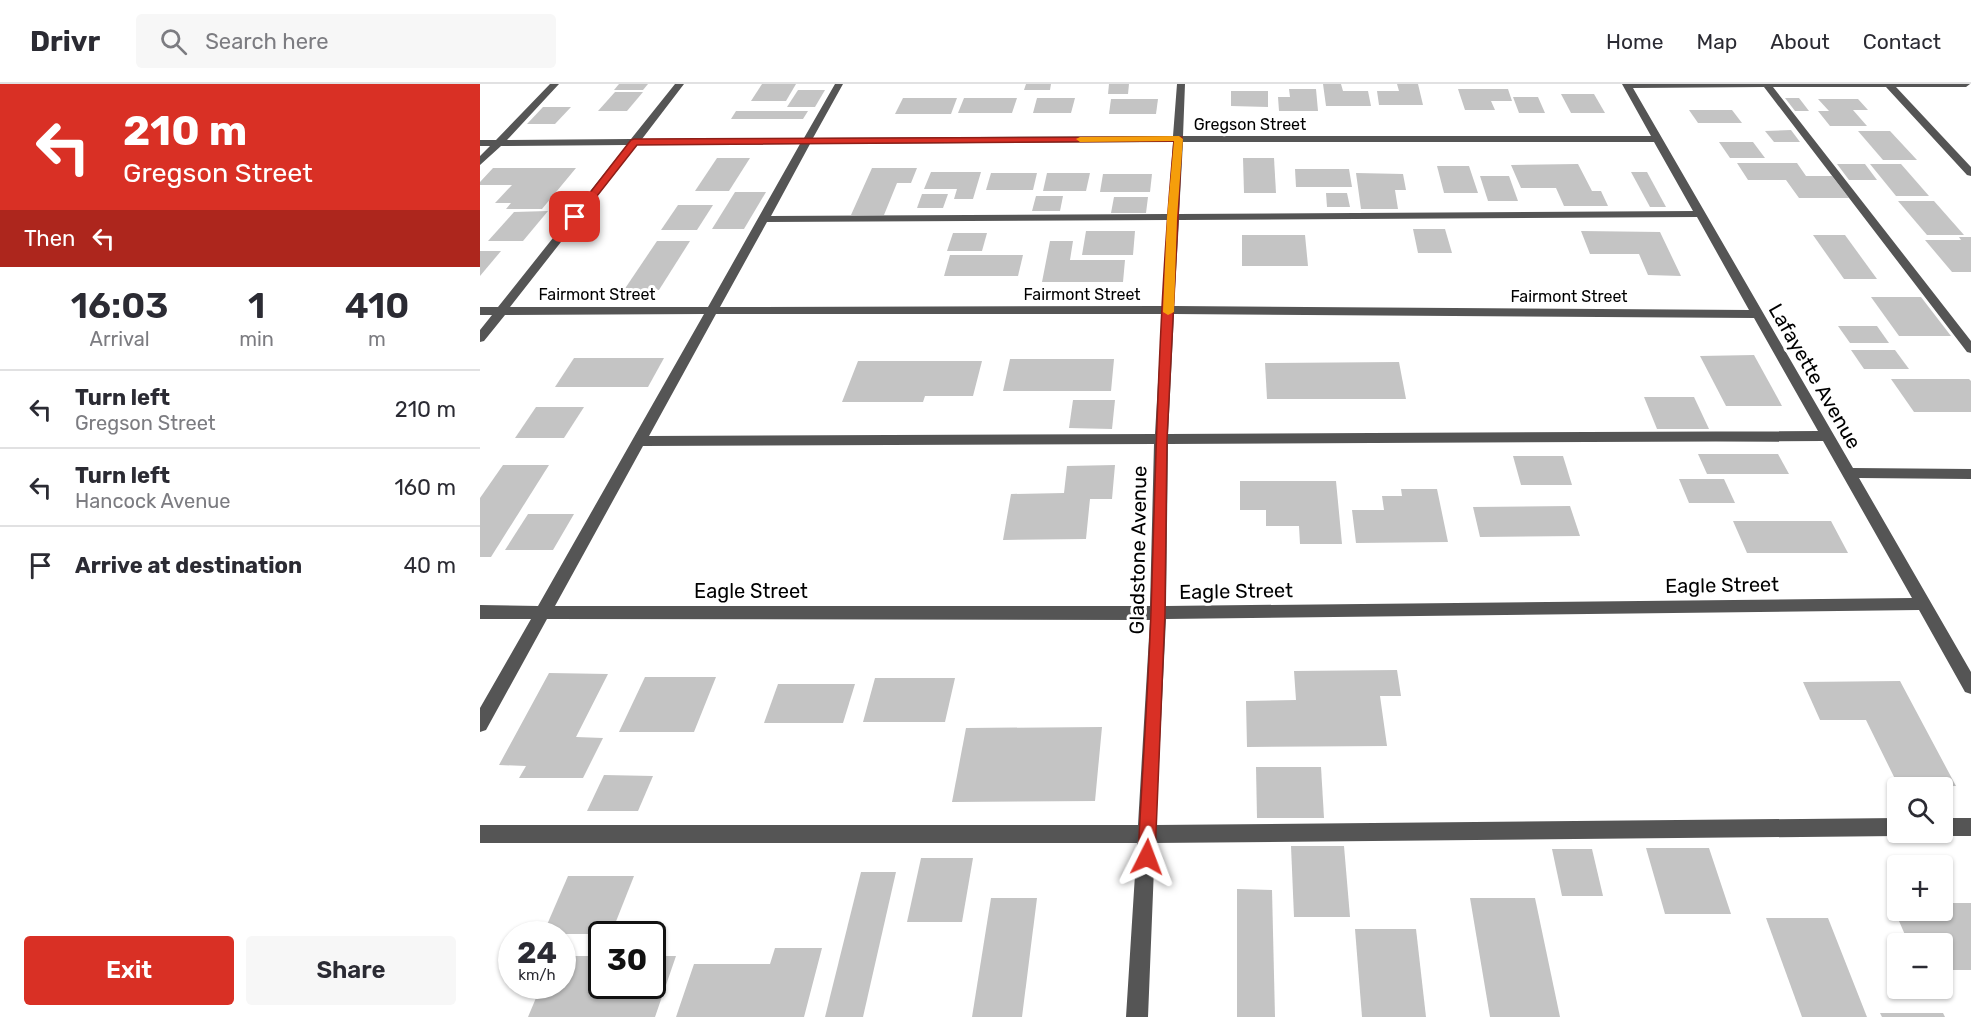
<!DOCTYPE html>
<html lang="en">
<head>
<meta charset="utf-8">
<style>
	body { margin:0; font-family:Rubik,sans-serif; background:#f7f7f7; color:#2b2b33; height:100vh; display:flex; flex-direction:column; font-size:22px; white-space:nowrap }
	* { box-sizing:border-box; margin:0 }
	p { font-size:20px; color:#7c7c81 }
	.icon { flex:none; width:33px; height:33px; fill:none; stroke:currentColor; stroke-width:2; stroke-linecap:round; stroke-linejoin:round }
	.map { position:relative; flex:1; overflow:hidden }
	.side { display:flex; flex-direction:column; background:#fff; width:480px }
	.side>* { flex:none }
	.hud { background:#d93025; color:#fff; overflow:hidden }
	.fabs { position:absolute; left:1407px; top:693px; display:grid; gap:12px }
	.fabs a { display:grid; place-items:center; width:66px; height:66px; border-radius:6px; background:#fff; box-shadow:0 2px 4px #0004; font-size:30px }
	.speed { position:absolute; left:18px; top:837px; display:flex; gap:12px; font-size:30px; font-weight:700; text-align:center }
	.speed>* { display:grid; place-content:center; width:78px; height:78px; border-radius:50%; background:#fff; box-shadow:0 2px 4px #0004; line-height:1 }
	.speed small { font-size:15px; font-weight:400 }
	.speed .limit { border:3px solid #111; border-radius:9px; background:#fff; color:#111 }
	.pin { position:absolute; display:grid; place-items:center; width:51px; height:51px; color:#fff; margin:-26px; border-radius:12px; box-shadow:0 3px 9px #0006 }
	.me { position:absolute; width:66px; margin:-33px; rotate:3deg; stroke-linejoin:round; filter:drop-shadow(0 0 4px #0008) }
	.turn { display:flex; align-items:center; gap:21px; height:126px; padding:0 24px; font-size:27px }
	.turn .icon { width:78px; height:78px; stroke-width:2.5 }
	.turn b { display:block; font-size:42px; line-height:51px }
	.then { display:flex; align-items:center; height:57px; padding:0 24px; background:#0003; gap:12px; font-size:22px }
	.eta { display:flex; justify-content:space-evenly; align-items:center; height:102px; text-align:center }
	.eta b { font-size:36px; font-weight:600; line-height:42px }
	.cta { display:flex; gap:12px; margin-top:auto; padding:12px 24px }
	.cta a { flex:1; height:69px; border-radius:6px; background:#d93025; color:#fff; font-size:24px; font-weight:600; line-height:69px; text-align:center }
	.cta a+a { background:#f7f7f7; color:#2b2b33 }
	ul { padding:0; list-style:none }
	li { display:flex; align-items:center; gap:18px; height:78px; padding:0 24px; border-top:2px solid #e1e1e2 }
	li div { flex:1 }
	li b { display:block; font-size:22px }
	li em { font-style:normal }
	header { display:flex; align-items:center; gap:36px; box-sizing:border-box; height:84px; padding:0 30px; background:#fff; border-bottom:2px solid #e1e1e2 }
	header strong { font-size:28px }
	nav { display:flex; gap:33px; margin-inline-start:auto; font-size:21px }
	.search { width:420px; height:54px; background:#f7f7f7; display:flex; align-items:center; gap:15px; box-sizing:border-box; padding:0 21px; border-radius:6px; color:#7c7c81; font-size:22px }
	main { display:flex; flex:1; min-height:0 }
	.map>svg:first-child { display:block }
	.building { fill:#c4c4c4 }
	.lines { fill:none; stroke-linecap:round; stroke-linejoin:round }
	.minor { fill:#555; fill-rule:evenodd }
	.route { fill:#d93025; stroke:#8d1f18; stroke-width:1.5 }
	.slow { fill:#f59e0b }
	.labels { text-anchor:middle; stroke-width:6; stroke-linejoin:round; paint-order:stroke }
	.far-street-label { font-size:16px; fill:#000; stroke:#fff }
	.street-label { font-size:20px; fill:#000; stroke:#fff }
</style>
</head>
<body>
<header>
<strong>Drivr</strong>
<div class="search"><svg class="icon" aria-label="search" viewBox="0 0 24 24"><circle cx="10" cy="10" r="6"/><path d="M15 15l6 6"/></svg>Search here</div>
<nav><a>Home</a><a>Map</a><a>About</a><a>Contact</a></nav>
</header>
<main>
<section class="side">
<div class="hud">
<div class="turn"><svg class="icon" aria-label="left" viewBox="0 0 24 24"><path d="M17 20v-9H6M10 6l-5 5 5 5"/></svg><div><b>210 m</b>Gregson Street</div></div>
<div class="then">Then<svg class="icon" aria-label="left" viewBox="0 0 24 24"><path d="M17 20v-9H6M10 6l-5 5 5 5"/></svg></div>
</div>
<div class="eta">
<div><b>16:03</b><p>Arrival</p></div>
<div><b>1</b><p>min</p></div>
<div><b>410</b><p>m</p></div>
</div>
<ul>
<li><svg class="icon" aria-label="left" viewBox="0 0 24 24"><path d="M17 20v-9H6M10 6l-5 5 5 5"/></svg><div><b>Turn left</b><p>Gregson Street</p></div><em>210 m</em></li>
<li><svg class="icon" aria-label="left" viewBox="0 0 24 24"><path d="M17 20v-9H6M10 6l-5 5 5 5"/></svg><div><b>Turn left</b><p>Hancock Avenue</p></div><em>160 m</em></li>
<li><svg class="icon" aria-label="arrive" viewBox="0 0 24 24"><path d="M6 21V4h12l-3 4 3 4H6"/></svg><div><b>Arrive at destination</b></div><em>40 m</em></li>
</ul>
<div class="cta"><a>Exit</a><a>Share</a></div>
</section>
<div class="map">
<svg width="1491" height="933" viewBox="0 0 1491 933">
	<rect width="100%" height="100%" fill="#fff"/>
	<g class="building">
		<path d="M139 0H168L163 6H134Z"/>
		<path d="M282 0H316L306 17H271Z"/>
		<path d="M546 0H571L570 6H544Z"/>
		<path d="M629 0H649L648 10H628Z"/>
		<path d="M843 0H861L863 7H888L891 22H846Z"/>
		<path d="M917 0H938L943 21H899L897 7H919Z"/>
		<path d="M809 5H836L838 27H799L798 13H810Z"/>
		<path d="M978 5H1028L1032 17H1011L1015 26H985Z"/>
		<path d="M318 6H345L335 23H307Z"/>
		<path d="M751 7H788V23L751 22Z"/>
		<path d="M135 8H163L147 27H118Z"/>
		<path d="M1081 10H1114L1125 29H1091Z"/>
		<path d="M1033 13H1058L1065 29H1039Z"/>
		<path d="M423 14H477L471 30H415Z"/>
		<path d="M484 14H537L532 29H478Z"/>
		<path d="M557 14H595L591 29H553Z"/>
		<path d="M1305 14H1319L1329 27H1315Z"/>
		<path d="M631 15H678L676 30H629Z"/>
		<path d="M1338 15H1378L1388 26H1373L1387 42H1350L1338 27H1349Z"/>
		<path d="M63 23H91L75 40H47Z"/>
		<path d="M1209 26H1252L1262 39H1218Z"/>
		<path d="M256 27H328L323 35H251Z"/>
		<path d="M1311 46 1320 58H1294L1285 47Z"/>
		<path d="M1378 47H1410L1437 76H1403Z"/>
		<path d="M1239 58H1273L1285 74H1250Z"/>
		<path d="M237 74H270L249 107H215Z"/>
		<path d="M763 74H794L796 109H764Z"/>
		<path d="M1257 79H1317L1326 92H1352L1369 114H1319L1306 96H1268Z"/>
		<path d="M1098 80 1112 107H1121L1128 122H1084L1076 104H1041L1031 81Z"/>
		<path d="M1357 80H1385L1397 96H1369Z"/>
		<path d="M1390 80H1421L1449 112H1416Z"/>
		<path d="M957 82H989L998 109H964Z"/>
		<path d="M13 84H96L62 125H26L31 119H15L32 101H0V98Z"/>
		<path d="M392 84H437L431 99H417L404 131H371Z"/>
		<path d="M815 85H869L872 103H816Z"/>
		<path d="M451 88H501L493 115H474L477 105H444Z"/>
		<path d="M1151 88H1167L1186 123H1170Z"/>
		<path d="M511 89H557L553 106H506Z"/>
		<path d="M567 89H610L606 107H563Z"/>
		<path d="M876 89 923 90 926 106H915L918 125H881Z"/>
		<path d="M623 90H672L670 108H620Z"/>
		<path d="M1000 92H1029L1038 117H1008Z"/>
		<path d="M255 108H286L264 145H232Z"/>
		<path d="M846 109H867L870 123H847Z"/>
		<path d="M442 110H468L463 124H437Z"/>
		<path d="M556 112H583L580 127H552Z"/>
		<path d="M634 113H668L666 129H631Z"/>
		<path d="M1418 117H1454L1484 151H1447Z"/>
		<path d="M198 121H233L217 146H181Z"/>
		<path d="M68 127 43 157H8L34 128Z"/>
		<path d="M933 145H965L972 169H938Z"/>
		<path d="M606 147H655L653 171H602Z"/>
		<path d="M1101 147 1180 148 1201 192 1168 191 1159 170H1110Z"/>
		<path d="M473 149H507L502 167H467Z"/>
		<path d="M762 151H825L828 182H762Z"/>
		<path d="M1333 151H1365L1397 195H1364Z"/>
		<path d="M1479 153H1491V188H1472L1445 156H1481Z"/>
		<path d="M177 157H210L179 206H144Z"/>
		<path d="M570 157H593L590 176H645L643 198H562Z"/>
		<path d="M0 167H21L0 192Z"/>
		<path d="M470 171H543L538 192H464Z"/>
		<path d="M1391 213H1441L1471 252H1419Z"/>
		<path d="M1358 242H1397L1409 259H1370Z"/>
		<path d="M1371 266H1415L1429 285H1384Z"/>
		<path d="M1274 271 1302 322H1246L1220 272Z"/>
		<path d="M94 274H184L168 303H75Z"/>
		<path d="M530 275H634L631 307H523Z"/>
		<path d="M378 277H502L493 312H445L443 318H362Z"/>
		<path d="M919 278 926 315H787L785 279Z"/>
		<path d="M1411 295H1489L1491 297V328H1434Z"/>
		<path d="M1164 313H1214L1229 345H1177Z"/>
		<path d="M593 316H635L632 345 589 344Z"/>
		<path d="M56 323H104L84 354H35Z"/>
		<path d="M1218 370H1298L1309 390H1227Z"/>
		<path d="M1033 372H1083L1092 401H1041Z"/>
		<path d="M23 381H69L11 473H0V414Z"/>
		<path d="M635 381 632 415H610L606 455 523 456 531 410 584 409 587 382Z"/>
		<path d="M1199 395H1244L1255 419H1209Z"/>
		<path d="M760 397H856L862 460H820L819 442H786V426H760Z"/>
		<path d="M921 405H957L968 458 876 459 872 426H904L902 412H922Z"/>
		<path d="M1090 422 1100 452 1000 453 993 423Z"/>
		<path d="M48 430H94L73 466H25Z"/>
		<path d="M1253 437H1351L1368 469H1267Z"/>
		<path d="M917 586 921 612H900L907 662 767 663 766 617 816 616 814 587Z"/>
		<path d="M69 589 128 590 96 653 123 654 103 694H39L46 682 19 681Z"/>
		<path d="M165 593H236L214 648H139Z"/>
		<path d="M395 594H475L465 638H383Z"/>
		<path d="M1420 597 1476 702 1419 703 1386 636H1340L1323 598Z"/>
		<path d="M298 600H375L363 639H284Z"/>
		<path d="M622 643 615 717 472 718 486 644Z"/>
		<path d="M776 683H841L844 734H777Z"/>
		<path d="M124 691 173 692 158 727H107Z"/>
		<path d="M811 762H864L870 833H814Z"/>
		<path d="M1166 764H1229L1251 830H1185Z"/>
		<path d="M1072 765H1112L1123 812H1082Z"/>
		<path d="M441 774H493L482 838H427Z"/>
		<path d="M381 788H416L383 933H345Z"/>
		<path d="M88 792H154L131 850H63Z"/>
		<path d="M757 805 792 806 795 933H757Z"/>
		<path d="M511 814H557L542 933H492Z"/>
		<path d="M990 814H1055L1080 933H1010Z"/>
		<path d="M1462 819H1491V886H1462V860H1429L1419 837H1441L1437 826H1462Z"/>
		<path d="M1286 834H1348L1387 933H1322Z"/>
		<path d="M875 845H936L946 933H882Z"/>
		<path d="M295 864H342L324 933H196L214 880H290Z"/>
		<path d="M82 872H122V902H172V872H196L175 933H48L61 902H82Z"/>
		<path d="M1400 929H1463L1465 933H1402Z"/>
	</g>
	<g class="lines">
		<g class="minor">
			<path d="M70 0H79L27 56 151 55 195 0H204L162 55 324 54 355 0H363L333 54 693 52 697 0H705L703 52H1171L1142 0H1490L1486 3H1416L1491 83V92L1487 91 1406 3H1293L1491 257V269L1487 268 1284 3 1153 4 1373 384 1491 385V395L1379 394 1491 588V610L1485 608 1439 526 686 535 676 741 1418 734V748L1425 749 1418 752 675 759 668 933H646L657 759H0V741H658L670 536 67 535 6 646 0 648V624L51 535H0V521L58 522 224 230 25 231 4 257 0 258V246L12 231H0V223H18L147 61 21 62 0 81V72L10 62H0V56H16ZM693 58 688 130 291 132 330 60ZM703 58H1174L1213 127 699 130ZM320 60 228 223H30L157 61ZM1217 133 1269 226 694 222 699 136ZM688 136 683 222 240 223 287 138ZM236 230H682L675 350 169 352ZM694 230 1274 234 1338 347 688 350ZM1343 357 1432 514 686 522 688 360ZM674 360 670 522H75L163 362Z"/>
			<path d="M1462 734H1491V752H1462L1455 749 1462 748Z"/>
		</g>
	</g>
	<path class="route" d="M702 53 687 356 685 529 675 773 673 779 667 781 660 779 658 773C662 691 668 610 671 528 676 371 679 214 694 57L157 61 99 135 91 133 151 56 154 55Z"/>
	<path class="slow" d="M699 52 703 55 697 133 694 228 688 231 683 228 687 133 694 57 600 58 596 55 600 53Z"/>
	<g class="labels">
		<g class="far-street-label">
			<text x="770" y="46">Gregson Street</text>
			<text x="117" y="216">Fairmont Street</text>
			<text x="602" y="216">Fairmont Street</text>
			<text x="1089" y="218">Fairmont Street</text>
		</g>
		<g class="street-label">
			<text transform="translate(1335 292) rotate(60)" y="7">Lafayette Avenue</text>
			<text transform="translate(658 466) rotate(-89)" y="7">Gladstone Avenue</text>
			<text transform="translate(1242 501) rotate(-1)" y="7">Eagle Street</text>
			<text x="271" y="514">Eagle Street</text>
			<text transform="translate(756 507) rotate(-1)" y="7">Eagle Street</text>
		</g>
	</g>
</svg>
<div class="fabs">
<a><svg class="icon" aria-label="search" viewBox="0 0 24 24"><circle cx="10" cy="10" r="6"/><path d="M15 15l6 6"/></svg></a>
<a>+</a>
<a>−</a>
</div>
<div class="speed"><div>24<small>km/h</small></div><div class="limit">30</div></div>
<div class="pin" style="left:95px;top:133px;background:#d93025"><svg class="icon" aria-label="arrive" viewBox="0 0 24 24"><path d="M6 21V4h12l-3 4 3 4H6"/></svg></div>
<svg class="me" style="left:667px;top:773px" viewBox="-20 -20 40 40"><path d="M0-17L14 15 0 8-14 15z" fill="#d93025" stroke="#fff" stroke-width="4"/></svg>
</div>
</main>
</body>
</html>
